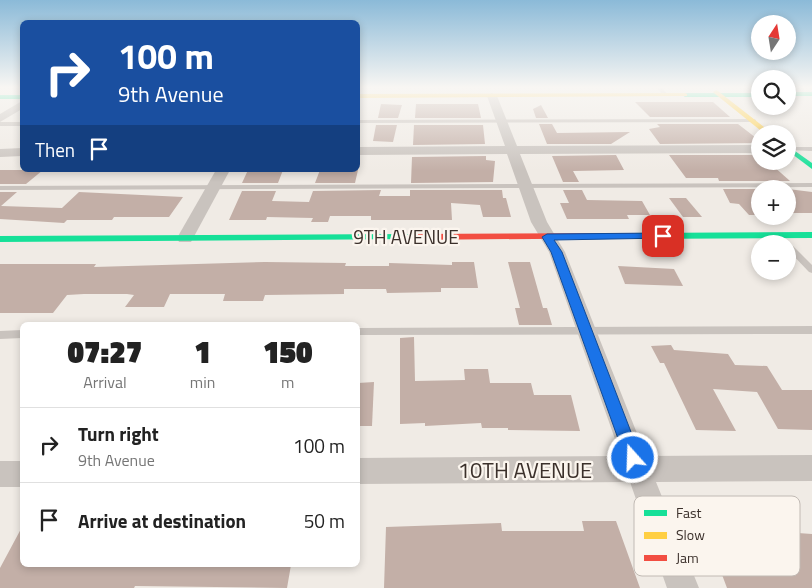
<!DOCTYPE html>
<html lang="en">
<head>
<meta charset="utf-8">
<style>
	body { margin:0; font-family:"Titillium Web",sans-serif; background:#f6f6f6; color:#222; height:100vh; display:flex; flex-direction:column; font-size:19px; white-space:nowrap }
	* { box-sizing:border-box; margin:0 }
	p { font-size:16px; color:#767676 }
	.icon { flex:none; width:28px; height:28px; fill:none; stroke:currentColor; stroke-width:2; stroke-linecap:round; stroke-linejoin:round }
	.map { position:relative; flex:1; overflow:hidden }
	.sheet { position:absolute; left:20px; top:322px; width:340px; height:245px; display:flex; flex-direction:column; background:#fff; border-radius:8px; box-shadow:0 2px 8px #0003 }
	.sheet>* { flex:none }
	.top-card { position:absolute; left:20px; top:20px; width:340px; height:152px; border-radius:8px; box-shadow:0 2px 8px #0003; background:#1a4fa0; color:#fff; overflow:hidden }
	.needle { width:32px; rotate:12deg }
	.controls { position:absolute; left:751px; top:15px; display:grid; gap:10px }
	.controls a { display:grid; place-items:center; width:45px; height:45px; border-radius:50%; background:#fff; box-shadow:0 2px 8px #0003; font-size:25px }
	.pin { position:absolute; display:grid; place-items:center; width:42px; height:42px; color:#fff; margin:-21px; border-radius:10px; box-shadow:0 2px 8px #0006 }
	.me { position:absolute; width:55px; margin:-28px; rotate:340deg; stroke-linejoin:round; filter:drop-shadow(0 0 4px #0008) }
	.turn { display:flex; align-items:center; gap:18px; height:105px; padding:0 15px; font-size:22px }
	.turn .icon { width:65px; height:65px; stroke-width:2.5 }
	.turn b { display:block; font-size:35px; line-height:42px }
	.then { display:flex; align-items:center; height:48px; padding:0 15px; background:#0003; gap:10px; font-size:19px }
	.eta { display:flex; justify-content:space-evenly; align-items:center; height:85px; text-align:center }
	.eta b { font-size:30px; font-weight:800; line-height:35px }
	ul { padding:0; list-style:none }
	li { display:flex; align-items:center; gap:15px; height:75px; padding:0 15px; border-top:1px solid #e0e0e0 }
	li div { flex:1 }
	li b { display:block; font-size:19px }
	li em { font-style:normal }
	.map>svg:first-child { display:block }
	.building { fill:#c3afa7 }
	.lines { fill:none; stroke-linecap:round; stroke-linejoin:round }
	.lane { fill:#c9c3be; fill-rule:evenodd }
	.street { fill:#c9c3be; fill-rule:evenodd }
	.fast { fill:#16e098; fill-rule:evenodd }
	.slow { fill:#ffcf43; fill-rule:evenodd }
	.jam { fill:#f24e42; fill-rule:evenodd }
	.route { fill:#1a73e8; stroke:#114b97 }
	.labels { text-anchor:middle; stroke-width:4.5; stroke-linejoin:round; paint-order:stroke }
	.street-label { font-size:19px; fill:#3b302b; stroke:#fbf5ee }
	.near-street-label { font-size:22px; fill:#3b302b; stroke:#fbf5ee }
	.key { fill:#fbf5ee; stroke:#c1bab4; stroke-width:1 }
	.key-label { font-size:14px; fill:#3b302b }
</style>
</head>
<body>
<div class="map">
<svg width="812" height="588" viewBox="0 0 812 588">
	<rect width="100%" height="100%" fill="#f0ebe5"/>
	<g class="building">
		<path d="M635 102H713L730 117H650Z"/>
		<path d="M381 104 402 105 398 118H378Z"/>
		<path d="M416 104H478L481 118H415Z"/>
		<path d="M541 105 548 118H536L533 109Z"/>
		<path d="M539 124H552L557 133 630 132 611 144H547Z"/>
		<path d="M657 124H738L760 141V143L660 144 649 129 660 127Z"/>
		<path d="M376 125H397L393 142 373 141Z"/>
		<path d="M414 125H483L485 144 413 145Z"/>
		<path d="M616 155 624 170 573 171 579 182H563L552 156Z"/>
		<path d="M669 155H760V165H772L790 181H719L718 178H686Z"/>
		<path d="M486 156V160L495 161 493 182 411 183 412 157Z"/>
		<path d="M0 170H43L26 184H0Z"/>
		<path d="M248 170H283L278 183H242Z"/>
		<path d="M320 170H358L355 183H315Z"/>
		<path d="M723 189H760V215H749L739 204 730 203Z"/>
		<path d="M788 189 812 192V213H788Z"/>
		<path d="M381 190 379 196H410V190H502L503 198H506L511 217H483L480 205 451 203 452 220H371V216H330L328 222H311L313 218 267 217 266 220H229L242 191H276L272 201 309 202 313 191Z"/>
		<path d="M563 190H582L587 200 642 201 650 215H627L629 219H567L560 203H569Z"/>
		<path d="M0 192H17L1 206 62 208 79 192 183 197 169 217H114L112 220H67L64 223 0 219Z"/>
		<path d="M669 198H686L702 217H683Z"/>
		<path d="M265 262 346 263 345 266H389V263L452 265V262H474L478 288H441V292L387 293 386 289H344V294L265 295 263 301H223L225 294H170L164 307H125L134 295 127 294H84L67 295 53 313H0V264H96L94 267Z"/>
		<path d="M508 262H530L543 308H547L552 325H519L515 308H520Z"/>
		<path d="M618 266 674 269 683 286 625 284Z"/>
		<path d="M414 337 415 381 465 380 464 369H488L490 383H531L534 395H571L580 431 508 430V428H482L481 423 425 426V423L400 424V338Z"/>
		<path d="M671 345 674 350 728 354 735 365 767 366 782 390H812V430L778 429 757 392 713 389 736 431 696 430 664 363H660L651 346Z"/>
		<path d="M374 382 372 426H358V383Z"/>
		<path d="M700 516 736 519 741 529 812 534V588H727Z"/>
		<path d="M582 521H616L640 588H384L386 527 501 523 502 531H584Z"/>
		<path d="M22 527V565H291L287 588 135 586 134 588H0V568Z"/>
	</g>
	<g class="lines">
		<g class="lane">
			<path d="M657 88H662L668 95 664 96Z"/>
			<path d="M754 119 756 120V122L358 123V120Z"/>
			<rect x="0" y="122" width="22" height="4"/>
			<path d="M812 147V151L788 150V148L789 147Z"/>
			<path d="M812 183V187L0 190V186Z"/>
			<path d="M787 244H791L812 265V273L809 272 788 250Z"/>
			<path d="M812 326V334L358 335V328Z"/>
			<path d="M22 330V338L0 339V331Z"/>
		</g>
		<g class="street">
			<path d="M492 93 497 96 517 146 760 145V153L520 154 547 222 565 252 646 456 812 455V481L656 482 699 588H667L630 482 358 484V458L621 456 549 252 531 222 507 154 358 155V147L505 146 487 96Z"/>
			<path d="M22 101V109L0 122V114Z"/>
			<path d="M22 148V156L0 157V149Z"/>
			<path d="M216 170H230L191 242H179L177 238Z"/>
			<rect x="0" y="461" width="22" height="26"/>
		</g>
		<g class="fast">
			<rect x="788" y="92" width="24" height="4"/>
			<path d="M760 93V97H685L682 95 685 93Z"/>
			<rect x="0" y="95" width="22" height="4"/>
			<path d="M788 146 812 163V169L788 151Z"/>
			<path d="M812 232V238L635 239 630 236 635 233Z"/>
			<path d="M410 234 413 235 415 237 413 239 0 242V236Z"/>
		</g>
		<g class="slow">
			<path d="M716 90 718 91 773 134H765L714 93 713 92Z"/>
			<path d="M685 93 687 94V96L358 98V94Z"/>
		</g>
		<path class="jam" d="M635 233 640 236 638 238 410 240 405 237 410 234Z"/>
	</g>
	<linearGradient id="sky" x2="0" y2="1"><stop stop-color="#8bbad8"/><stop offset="0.51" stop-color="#f8f6f3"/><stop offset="1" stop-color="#f8f6f3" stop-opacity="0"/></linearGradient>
	<rect width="812" height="171" fill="url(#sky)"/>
	<path class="route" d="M663 233 668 236 667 238 554 240 562 252 641 458 638 463 633 465 628 463 625 458 551 252 542 237 547 234Z"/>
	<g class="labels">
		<g class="street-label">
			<text x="406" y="244">9TH AVENUE</text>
		</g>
		<g class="near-street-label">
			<text x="525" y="478">10TH AVENUE</text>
		</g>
	</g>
	<rect x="634" y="496" width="166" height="80" rx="8" class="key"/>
	<rect x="644" y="510" width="23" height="6" fill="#16e098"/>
	<rect x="644" y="532" width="23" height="7" fill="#ffcf43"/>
	<rect x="644" y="555" width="23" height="6" fill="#f24e42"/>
	<g class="key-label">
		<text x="676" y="518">Fast</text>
		<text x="676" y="540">Slow</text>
		<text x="676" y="563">Jam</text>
	</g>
</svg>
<div class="controls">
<a><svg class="needle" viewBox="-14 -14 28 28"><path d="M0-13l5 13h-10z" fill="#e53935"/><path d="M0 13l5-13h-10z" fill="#767676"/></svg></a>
<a><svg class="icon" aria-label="search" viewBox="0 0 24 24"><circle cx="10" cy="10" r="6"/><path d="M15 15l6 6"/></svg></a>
<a><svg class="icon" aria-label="layers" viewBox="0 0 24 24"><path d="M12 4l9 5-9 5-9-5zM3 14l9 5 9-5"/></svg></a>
<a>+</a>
<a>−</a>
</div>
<div class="pin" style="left:663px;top:236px;background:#d93025"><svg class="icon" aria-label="arrive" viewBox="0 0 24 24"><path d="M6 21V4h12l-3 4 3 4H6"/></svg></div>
<svg class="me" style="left:633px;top:458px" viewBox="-20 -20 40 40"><circle r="17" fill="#1a73e8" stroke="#fff" stroke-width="3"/><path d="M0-11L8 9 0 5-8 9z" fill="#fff"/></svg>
<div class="top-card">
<div class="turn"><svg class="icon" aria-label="right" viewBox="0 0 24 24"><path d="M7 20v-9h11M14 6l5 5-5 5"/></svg><div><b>100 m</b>9th Avenue</div></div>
<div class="then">Then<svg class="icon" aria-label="arrive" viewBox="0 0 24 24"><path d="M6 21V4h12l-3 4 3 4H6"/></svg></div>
</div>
<section class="sheet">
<div class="eta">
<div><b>07:27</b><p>Arrival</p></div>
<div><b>1</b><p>min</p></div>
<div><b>150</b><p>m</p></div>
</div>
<ul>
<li><svg class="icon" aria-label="right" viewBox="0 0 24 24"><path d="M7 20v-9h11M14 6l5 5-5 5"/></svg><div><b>Turn right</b><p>9th Avenue</p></div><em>100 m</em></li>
<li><svg class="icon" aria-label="arrive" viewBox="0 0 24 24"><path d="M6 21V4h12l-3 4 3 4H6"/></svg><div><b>Arrive at destination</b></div><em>50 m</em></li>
</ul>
</section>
</div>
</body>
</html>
